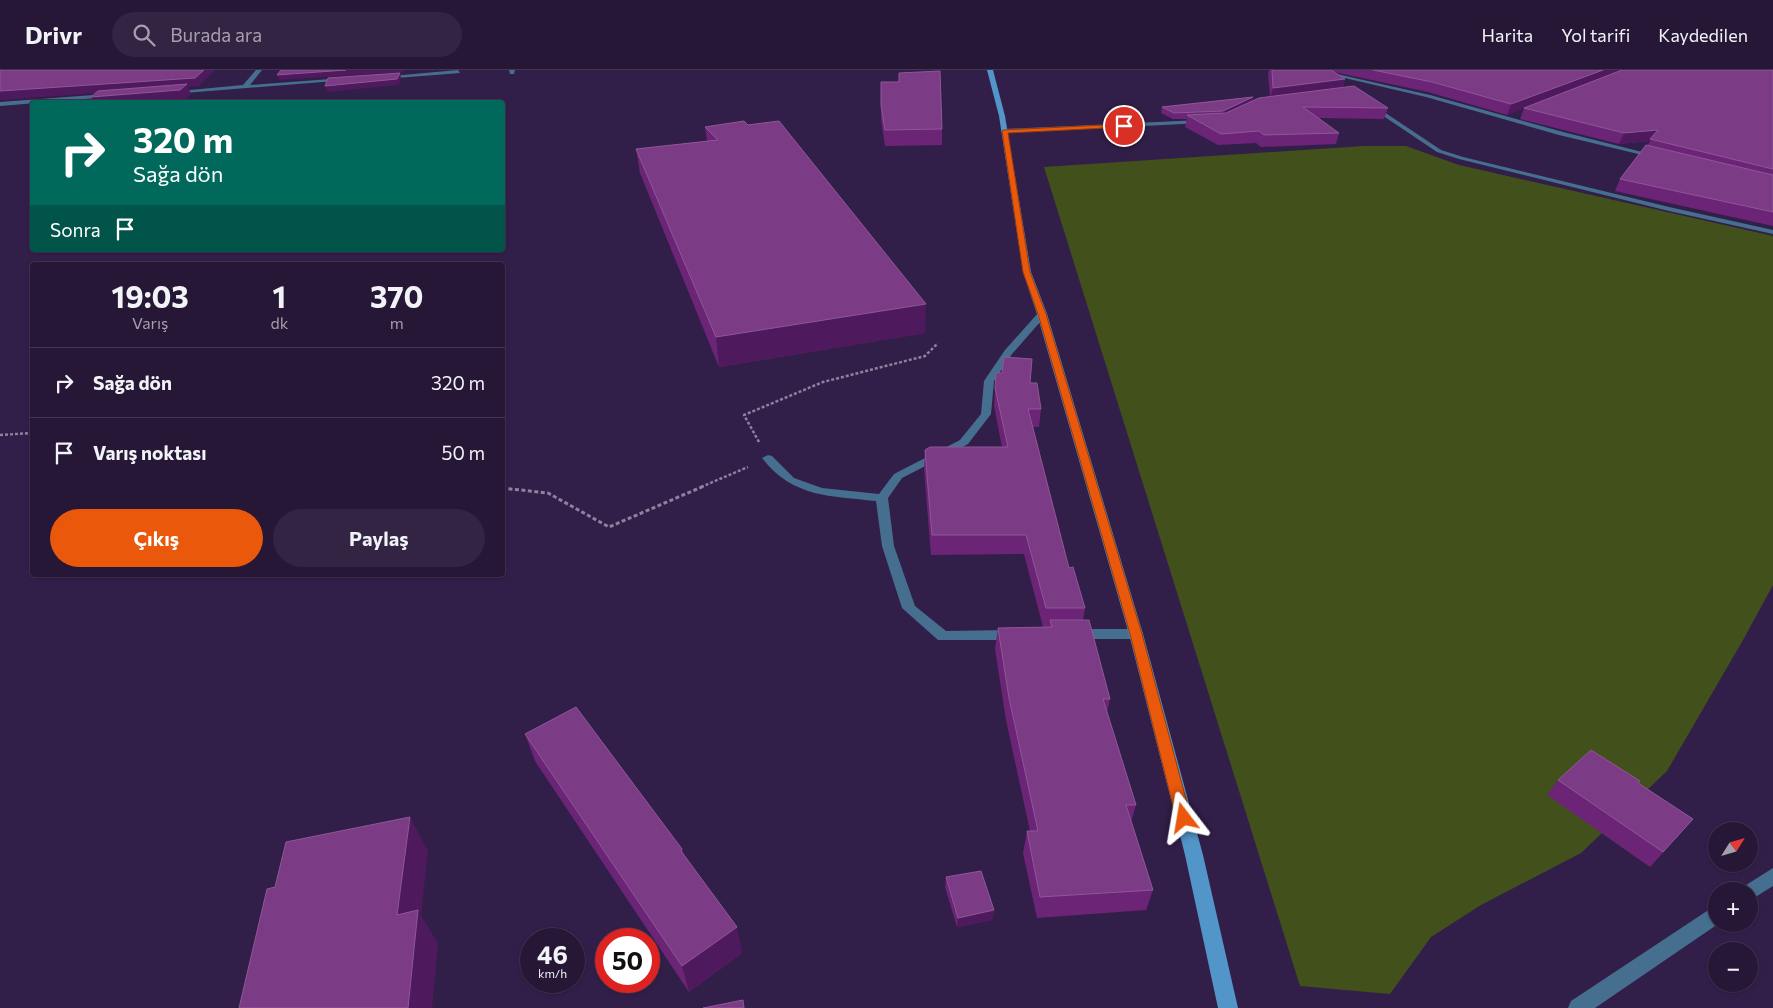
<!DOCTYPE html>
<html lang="tr">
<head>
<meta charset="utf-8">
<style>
	body { margin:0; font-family:Commissioner,sans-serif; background:#322442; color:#f1f3f6; height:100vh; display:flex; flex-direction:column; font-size:19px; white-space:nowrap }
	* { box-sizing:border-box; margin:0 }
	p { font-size:16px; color:#a49fad }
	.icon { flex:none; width:28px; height:28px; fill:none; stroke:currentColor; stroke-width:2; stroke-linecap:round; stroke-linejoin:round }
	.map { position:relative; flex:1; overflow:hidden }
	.sheet { position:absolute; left:30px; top:192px; width:475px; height:315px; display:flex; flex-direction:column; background:#261737; border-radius:5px; box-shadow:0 1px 4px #0004,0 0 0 1px #423652 }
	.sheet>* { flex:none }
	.banner { position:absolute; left:30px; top:30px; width:475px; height:152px; border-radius:5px; box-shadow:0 1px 4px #0004,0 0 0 1px #423652; background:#00695c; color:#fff; overflow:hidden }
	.needle { width:32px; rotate:53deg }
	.controls { position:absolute; left:1708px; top:752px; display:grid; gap:10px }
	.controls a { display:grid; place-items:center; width:50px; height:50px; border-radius:50%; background:#261737; box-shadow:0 1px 4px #0004,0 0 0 1px #423652; font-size:25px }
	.speed { position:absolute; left:520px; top:858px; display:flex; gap:10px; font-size:25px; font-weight:700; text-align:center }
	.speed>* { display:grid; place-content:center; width:65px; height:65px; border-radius:50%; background:#261737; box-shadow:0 1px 4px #0004,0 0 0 1px #423652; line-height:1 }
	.speed small { font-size:12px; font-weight:400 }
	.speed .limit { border:8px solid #d22; background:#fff; color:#111 }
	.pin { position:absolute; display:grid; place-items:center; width:42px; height:42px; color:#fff; margin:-21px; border:2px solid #fff; border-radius:50%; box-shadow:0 1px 5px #0007 }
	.me { position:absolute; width:55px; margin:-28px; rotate:346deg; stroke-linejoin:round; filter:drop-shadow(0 0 4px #0008) }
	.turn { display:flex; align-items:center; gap:18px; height:105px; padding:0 20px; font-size:22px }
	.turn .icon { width:65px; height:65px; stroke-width:2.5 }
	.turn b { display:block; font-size:35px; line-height:42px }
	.then { display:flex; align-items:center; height:48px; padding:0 20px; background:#0003; gap:10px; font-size:19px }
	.eta { display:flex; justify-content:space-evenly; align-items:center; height:85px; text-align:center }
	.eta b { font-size:30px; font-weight:700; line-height:35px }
	.action { display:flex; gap:10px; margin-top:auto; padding:10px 20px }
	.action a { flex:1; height:58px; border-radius:30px; background:#ea580c; color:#fff; font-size:20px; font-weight:700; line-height:58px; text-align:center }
	.action a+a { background:#322442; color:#f1f3f6 }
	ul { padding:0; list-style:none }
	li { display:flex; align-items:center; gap:15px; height:70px; padding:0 20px; border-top:1px solid #423652 }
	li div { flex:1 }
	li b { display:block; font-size:19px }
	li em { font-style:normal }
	header { display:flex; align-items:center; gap:30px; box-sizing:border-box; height:70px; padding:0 25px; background:#261737; border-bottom:1px solid #423652 }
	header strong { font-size:24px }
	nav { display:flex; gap:28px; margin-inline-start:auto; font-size:18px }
	.search { width:350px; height:45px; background:#322442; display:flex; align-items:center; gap:12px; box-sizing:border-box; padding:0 18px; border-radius:28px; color:#a49fad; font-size:19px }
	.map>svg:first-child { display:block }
	.green { fill:#42511b }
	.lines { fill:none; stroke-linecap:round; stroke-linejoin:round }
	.path-far1 { stroke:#8e819d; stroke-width:2.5; stroke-dasharray:3 2; stroke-linecap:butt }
	.path { stroke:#8e819d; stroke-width:3; stroke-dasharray:4 2.5; stroke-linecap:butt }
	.minor { fill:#466f8f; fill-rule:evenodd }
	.secondary { fill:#5295c8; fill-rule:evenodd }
	.wall { fill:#6c2476 }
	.shaded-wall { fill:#4f195e }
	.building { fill:#7b3b85; stroke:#8f5798 }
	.route { fill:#ea580c; stroke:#983908 }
</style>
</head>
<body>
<header>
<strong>Drivr</strong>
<div class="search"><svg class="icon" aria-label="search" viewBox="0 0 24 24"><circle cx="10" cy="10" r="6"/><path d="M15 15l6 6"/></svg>Burada ara</div>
<nav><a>Harita</a><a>Yol tarifi</a><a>Kaydedilen</a></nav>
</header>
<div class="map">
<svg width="1773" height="938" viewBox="0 0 1773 938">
	<rect width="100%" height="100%" fill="#321f49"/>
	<path class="green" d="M1364 76H1406L1459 95 1773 166V515L1743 570 1667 701 1581 783 1481 835 1431 867 1390 924 1300 916 1044 97Z"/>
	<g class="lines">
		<g class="path-far1">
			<path d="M0 365 32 363"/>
			<path d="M759 372 744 345 823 312 925 286 938 273"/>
			<path d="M701 417 748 397"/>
		</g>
		<path class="path" d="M502 418 548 423 609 457 704 416"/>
		<g class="minor">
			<path d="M256 0H262L250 15 344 8 347 10 172 24 169 22 243 15Z"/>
			<path d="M458 0 460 3 384 9 381 7Z"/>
			<path d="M509 0H515L514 4H510Z"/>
			<path d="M1319 0 1430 25 1563 62 1658 86 1655 88 1559 65 1426 27 1319 2Z"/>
			<path d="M107 24 109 27 0 36V32Z"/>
			<path d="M1372 34 1441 80 1463 87 1669 137 1773 160V164L1669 141 1459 89 1437 82 1370 37Z"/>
			<path d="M1201 50 1203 53 1004 63 1001 61 1004 59Z"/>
			<path d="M1042 241 1047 244 1012 284 994 311 991 344 968 374 902 408 888 428 894 476 915 536 946 561 1013 560 1018 561 1020 565 1018 569 1013 570H938L902 538 882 476 876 431C831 426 793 428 762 388L768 385 772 386 794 408 822 418 879 424 894 404 960 370 981 344 984 311 1005 280 1039 242Z"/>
			<path d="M1076 559H1136L1141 560 1143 564 1141 568 1136 569H1076L1071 568 1069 564 1071 560Z"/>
			<path d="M1773 798V816L1749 831V821H1741L1743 817Z"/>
			<path d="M1716 837V854H1718L1595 938H1568L1571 931 1710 839Z"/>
		</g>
		<path class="secondary" d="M987 0H993L1005 46 1031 202 1047 244 1143 564 1203 785 1238 938H1218L1185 785 1129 564 1037 244 1023 202 999 46Z"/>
	</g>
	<g class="wall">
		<path d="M1269 0H1773V156L1615 121 1620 109 1647 76 1650 71 1619 74 1520 49 1524 38 1507 45 1428 22 1334 2 1345 9 1343 17 1388 38 1384 49 1319 48 1339 63 1336 74 1261 77 1256 73 1218 75 1185 57 1187 49H1173L1161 43 1162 37 1253 27 1252 31 1270 26 1268 4Z"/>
		<path d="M899 3 942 59V75L885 76 881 50V35L899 12Z"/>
		<path d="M705 57 925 263 719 297 640 103 636 79 707 71Z"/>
		<path d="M996 303 1030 313 1041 339 1039 357H1033L1069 498 1085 538 1083 550 1110 629 1107 642 1136 735 1131 752 1153 820 1146 840 1037 848 1023 783 1027 761H1030L1006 650 995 579 998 558 1043 557 1024 484 931 485 924 399 925 380 1002 377 994 336Z"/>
		<path d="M525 664 682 779 684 786 742 883 689 922 535 691Z"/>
		<path d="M1558 710 1638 713 1693 749 1650 797 1547 725Z"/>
		<path d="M946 807 994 840 992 850 957 857 945 817Z"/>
	</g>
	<g class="shaded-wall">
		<path d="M204 0H215L199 16 188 17 191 24 185 30 148 32H94L91 27 183 17 0 30V21Z"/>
		<path d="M346 0H404V2L279 10 277 5Z"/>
		<path d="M1603 0H1624L1507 45 1511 34Z"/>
		<path d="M400 3 401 8 399 15 328 22 325 16Z"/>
		<path d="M1345 9 1342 21 1270 29 1273 18Z"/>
		<path d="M1253 27 1252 33 1222 47 1223 41Z"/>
		<path d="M1658 60 1650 71 1619 74 1624 63Z"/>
		<path d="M926 234 925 263 719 297 716 267Z"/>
		<path d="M410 747 428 781 421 845 438 874 432 938H408L397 845Z"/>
		<path d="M994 840 992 850 957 857 958 848Z"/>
		<path d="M737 857 742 883 689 922 682 896Z"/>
	</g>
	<g class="building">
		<path d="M0 0H204L195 8 0 21Z"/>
		<path d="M281 0H346L277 5Z"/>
		<path d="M1272 0H1331L1345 9 1273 18Z"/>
		<path d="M1373 0H1603L1511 34 1432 12Z"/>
		<path d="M1622 0H1773V99L1650 69 1658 60 1624 63 1524 38Z"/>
		<path d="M940 1 942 59 885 60 881 35V12H899V3Z"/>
		<path d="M400 3 397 9 325 16 328 8Z"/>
		<path d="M187 14 180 20 91 27 98 21Z"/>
		<path d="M1354 16 1388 38 1303 37 1339 63 1264 65 1259 61 1221 64 1187 45 1226 43 1259 28Z"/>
		<path d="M1253 27 1223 41 1174 43 1162 37Z"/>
		<path d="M744 51 748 55 779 51 926 234 716 267 636 79 718 70 705 57Z"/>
		<path d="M1646 75 1773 105V142L1620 109Z"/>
		<path d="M1004 287 1032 289 1030 313H1037L1041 339H1028L1069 498 1073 497 1085 538H1046L1026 465H932L925 380 930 377H1008L995 318 996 303H1002Z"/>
		<path d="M1050 550H1089L1110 629H1103L1136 735H1126L1153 820 1040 827 1027 761H1038L1009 628 998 558 1052 557Z"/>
		<path d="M576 637 682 779 681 781 737 857 682 896 525 664Z"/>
		<path d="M1591 680 1640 711 1638 713 1693 749 1663 782 1558 710Z"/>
		<path d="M410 747 397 845 418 840 408 938H239L267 819 275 817 286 772Z"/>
		<path d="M981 801 994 840 958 848 946 807Z"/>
		<path d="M743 930 744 938H703Z"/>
	</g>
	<path class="route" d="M1124 54 1126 57 1008 63 1030 202 1046 244 1142 564 1191 748 1189 752 1184 754 1178 752 1176 748 1130 564 1038 244 1023 202 1002 61 1004 60Z"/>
</svg>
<div class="controls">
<a><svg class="needle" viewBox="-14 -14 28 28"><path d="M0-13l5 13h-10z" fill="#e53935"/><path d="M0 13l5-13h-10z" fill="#a49fad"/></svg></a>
<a>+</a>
<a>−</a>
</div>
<div class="speed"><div>46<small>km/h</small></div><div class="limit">50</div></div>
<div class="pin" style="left:1124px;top:56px;background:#d93025"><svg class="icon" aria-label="arrive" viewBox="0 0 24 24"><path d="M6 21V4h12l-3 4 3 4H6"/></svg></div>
<svg class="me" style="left:1184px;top:748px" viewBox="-20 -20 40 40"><path d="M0-17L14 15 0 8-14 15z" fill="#ea580c" stroke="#fff" stroke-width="4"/></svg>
<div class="banner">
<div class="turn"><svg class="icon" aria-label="right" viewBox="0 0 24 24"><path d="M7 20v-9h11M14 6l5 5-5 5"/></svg><div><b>320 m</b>Sağa dön</div></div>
<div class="then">Sonra<svg class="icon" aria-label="arrive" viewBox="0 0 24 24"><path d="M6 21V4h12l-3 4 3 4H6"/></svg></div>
</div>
<section class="sheet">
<div class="eta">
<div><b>19:03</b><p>Varış</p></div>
<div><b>1</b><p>dk</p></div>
<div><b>370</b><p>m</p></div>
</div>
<ul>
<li><svg class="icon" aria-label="right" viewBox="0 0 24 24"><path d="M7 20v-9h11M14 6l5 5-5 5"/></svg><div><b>Sağa dön</b></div><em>320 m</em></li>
<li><svg class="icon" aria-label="arrive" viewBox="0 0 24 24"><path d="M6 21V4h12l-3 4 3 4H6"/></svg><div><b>Varış noktası</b></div><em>50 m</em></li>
</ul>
<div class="action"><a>Çıkış</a><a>Paylaş</a></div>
</section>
</div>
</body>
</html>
